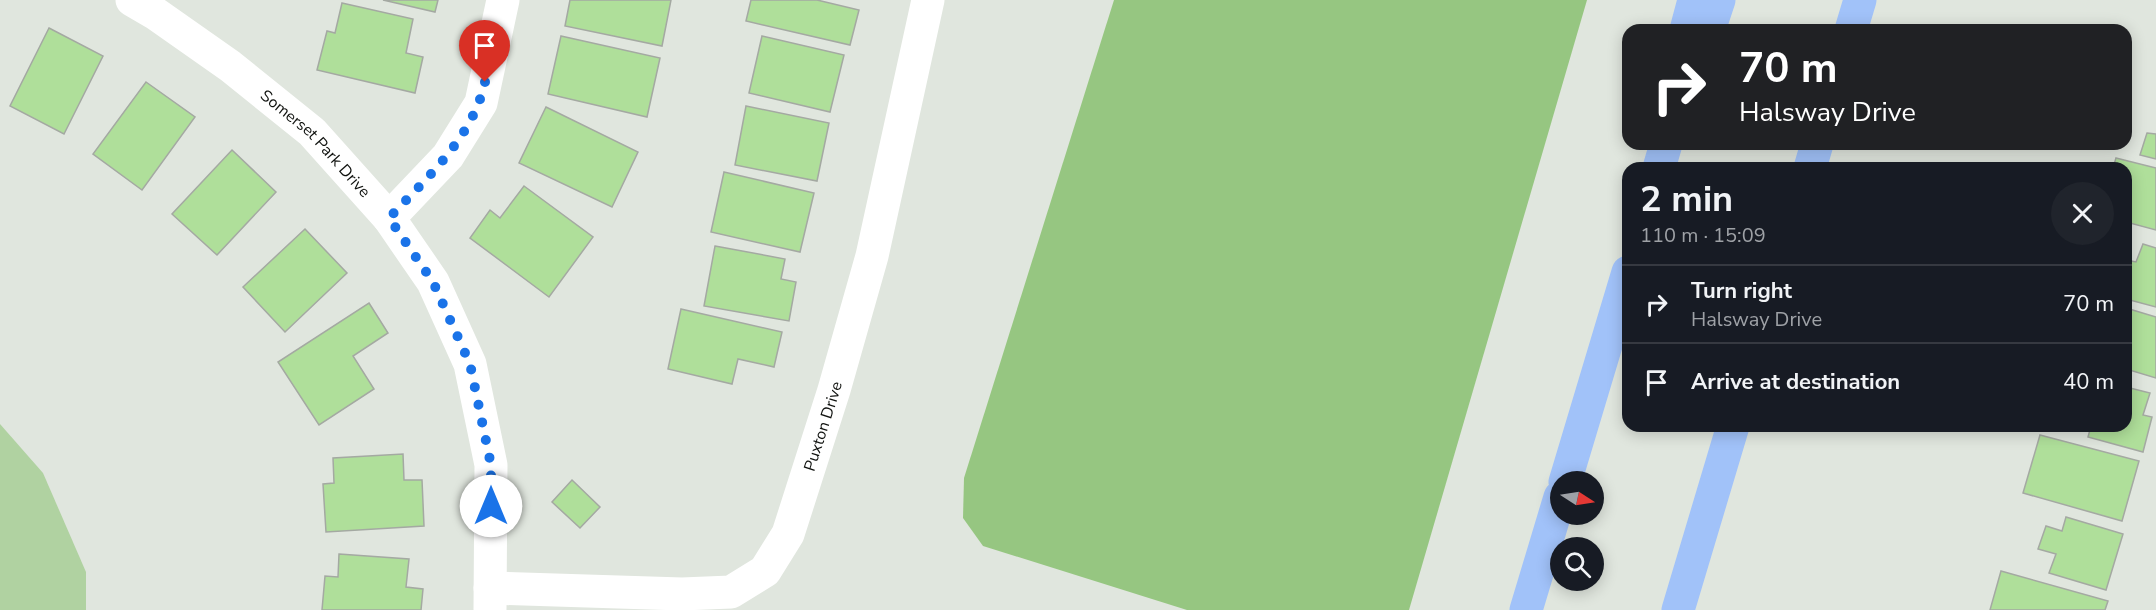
<!DOCTYPE html>
<html lang="en">
<head>
<meta charset="utf-8">
<style>
	body { margin:0; font-family:"Nunito Sans",sans-serif; background:#20242c; color:#f1f3f6; height:100vh; display:flex; flex-direction:column; font-size:22px; white-space:nowrap }
	* { box-sizing:border-box; margin:0 }
	p { font-size:20px; color:#9ea1a6 }
	.icon { flex:none; width:33px; height:33px; fill:none; stroke:currentColor; stroke-width:2; stroke-linecap:round; stroke-linejoin:round }
	.map { position:relative; flex:1; overflow:hidden }
	.panel { position:absolute; left:1622px; top:162px; width:510px; height:270px; display:flex; flex-direction:column; background:#171b24; border-radius:18px; box-shadow:0 3px 15px #0003 }
	.panel>* { flex:none }
	.top-card { position:absolute; left:1622px; top:24px; width:510px; height:126px; border-radius:18px; box-shadow:0 3px 15px #0003; background:#202124; color:#fff; overflow:hidden }
	.needle { width:39px; rotate:102deg }
	.tools { position:absolute; left:1550px; top:471px; display:grid; gap:12px }
	.tools a { display:grid; place-items:center; width:54px; height:54px; border-radius:50%; background:#171b24; box-shadow:0 3px 15px #0003; font-size:30px }
	.pin { position:absolute; display:grid; place-items:center; width:51px; height:51px; color:#fff; margin:-62px -26px; border-radius:50% 50% 50% 0; rotate:-45deg; box-shadow:0 0 6px #0007 }
	.pin .icon { rotate:45deg }
	.me { position:absolute; width:66px; margin:-33px; rotate:0deg; stroke-linejoin:round; filter:drop-shadow(0 0 4px #0008) }
	.turn { display:flex; align-items:center; gap:21px; height:126px; padding:0 18px; font-size:27px }
	.turn .icon { width:78px; height:78px; stroke-width:2.5 }
	.turn b { display:block; font-size:42px; line-height:51px }
	.round { display:grid; place-items:center; flex:none; width:63px; height:63px; border-radius:32px; background:#20242c }
	.headline { display:flex; align-items:center; justify-content:space-between; height:102px; padding:0 18px }
	h1 { font-size:36px; font-weight:700; line-height:45px }
	ul { padding:0; list-style:none }
	li { display:flex; align-items:center; gap:18px; height:78px; padding:0 18px; border-top:2px solid #363941 }
	li div { flex:1 }
	li b { display:block; font-size:22px }
	li em { font-style:normal }
	.map>svg:first-child { display:block }
	.green { fill:#b0d2a1 }
	.water { fill:#96c681 }
	.building { fill:#afdf9a; stroke:#a4a9a2; stroke-width:1.5 }
	.lines { fill:none; stroke-linecap:round; stroke-linejoin:round }
	.minor { stroke:#fff; stroke-width:33 }
	.motorway { stroke:#a1c2f9; stroke-width:33 }
	.route { stroke:#1a73e8; stroke-width:10; stroke-dasharray:0 18 }
	.labels { text-anchor:middle; stroke-width:6; stroke-linejoin:round; paint-order:stroke }
	.street-label { font-size:16px; fill:#0f110e; stroke:#e0e6de }
</style>
</head>
<body>
<div class="map">
<svg width="2156" height="610" viewBox="0 0 2156 610">
	<rect width="100%" height="100%" fill="#e0e6de"/>
	<path class="green" d="M0 424 43 473 86 572V610H0Z"/>
	<path class="water" d="M1114 0H1587L1409 610H1187L983 546 963 518 964 478Z"/>
	<g class="building">
		<path d="M383 0H438L435 12Z"/>
		<path d="M570 0H671L662 46 565 26Z"/>
		<path d="M751 0H817L859 10 850 45 746 21Z"/>
		<path d="M342 3 413 19 406 53 423 57 415 93 317 70 327 31 335 33Z"/>
		<path d="M49 28 103 56 64 134 10 106Z"/>
		<path d="M561 36 660 58 647 117 548 94Z"/>
		<path d="M762 36 844 55 830 112 749 93Z"/>
		<path d="M146 82 195 117 142 190 93 154Z"/>
		<path d="M746 106 829 123 817 181 735 165Z"/>
		<path d="M546 107 638 152 612 207 519 163Z"/>
		<path d="M2147 133 2156 134V159L2140 155Z"/>
		<path d="M232 150 276 192 217 255 172 214Z"/>
		<path d="M2116 158 2156 168V230L2126 222V168H2113Z"/>
		<path d="M724 172 814 193 800 252 711 232Z"/>
		<path d="M524 186 593 237 549 297 470 238 490 210 500 218Z"/>
		<path d="M305 229 347 273 285 332 243 287Z"/>
		<path d="M2143 244 2156 248V307L2126 299 2131 284 2126 282V260L2136 262Z"/>
		<path d="M715 246 785 259 781 279 796 282 789 321 704 306Z"/>
		<path d="M369 303 388 333 353 356 374 389 319 425 278 362Z"/>
		<path d="M2126 308 2156 317V378L2126 369Z"/>
		<path d="M681 309 782 332 774 367 738 359 732 384 668 369Z"/>
		<path d="M2126 387 2150 393 2143 415 2152 417 2143 452 2088 437 2091 426H2126Z"/>
		<path d="M2040 435 2139 461 2122 521 2023 493Z"/>
		<path d="M403 454 404 480H422L424 526 326 532 323 484 334 483 333 458Z"/>
		<path d="M572 480 600 507 580 528 552 502Z"/>
		<path d="M2066 517 2123 534 2106 590 2049 573 2056 554 2038 549 2046 526 2062 531Z"/>
		<path d="M339 554 409 559 406 587 423 589 421 610H322L325 576 338 577Z"/>
		<path d="M2001 571 2108 601 2105 610H1990Z"/>
	</g>
	<g class="lines">
		<g class="minor">
			<path id="s1" d="M132 0 156 14 230 66 312 132 389 218 433 282 470 364 491 465 490 609"/>
			<path d="M389 218 448 156 481 103 503 0"/>
			<path id="s2" d="M490 588 682 594 731 592 765 571 788 534 834 390 872 256 928 0"/>
		</g>
		<g class="motorway">
			<path d="M1686 30 1694 0"/>
			<path d="M1709 30 1719 0"/>
			<path d="M1851 30 1860 0"/>
			<path d="M1659 168 1666 144"/>
			<path d="M1810 168 1817 144"/>
			<path d="M1565 482 1628 272"/>
			<path d="M1526 610 1560 497"/>
			<path d="M1678 610 1733 426"/>
		</g>
	</g>
	<g class="lines">
		<path class="route" d="M485 82C473 137 427 178 389 218L433 282 470 364 491 465V506"/>
	</g>
	<g class="labels">
		<g class="street-label">
			<text dy="6" stroke="none"><textPath href="#s1" startOffset="234">Somerset Park Drive</textPath></text>
			<text dy="6" stroke="none"><textPath href="#s2" startOffset="438">Puxton Drive</textPath></text>
		</g>
	</g>
</svg>
<div class="tools">
<a><svg class="needle" viewBox="-14 -14 28 28"><path d="M0-13l5 13h-10z" fill="#e53935"/><path d="M0 13l5-13h-10z" fill="#9ea1a6"/></svg></a>
<a><svg class="icon" aria-label="search" viewBox="0 0 24 24"><circle cx="10" cy="10" r="6"/><path d="M15 15l6 6"/></svg></a>
</div>
<div class="pin" style="left:485px;top:82px;background:#d93025"><svg class="icon" aria-label="arrive" viewBox="0 0 24 24"><path d="M6 21V4h12l-3 4 3 4H6"/></svg></div>
<svg class="me" style="left:491px;top:506px" viewBox="-20 -20 40 40"><circle r="19" fill="#fff"/><path d="M0-13L10 11 0 6-10 11z" fill="#1a73e8"/></svg>
<div class="top-card">
<div class="turn"><svg class="icon" aria-label="right" viewBox="0 0 24 24"><path d="M7 20v-9h11M14 6l5 5-5 5"/></svg><div><b>70 m</b>Halsway Drive</div></div>
</div>
<section class="panel">
<div class="headline"><div><h1>2 min</h1><p>110 m · 15:09</p></div><a class="round"><svg class="icon" aria-label="close" viewBox="0 0 24 24"><path d="M6 6l12 12M18 6L6 18"/></svg></a></div>
<ul>
<li><svg class="icon" aria-label="right" viewBox="0 0 24 24"><path d="M7 20v-9h11M14 6l5 5-5 5"/></svg><div><b>Turn right</b><p>Halsway Drive</p></div><em>70 m</em></li>
<li><svg class="icon" aria-label="arrive" viewBox="0 0 24 24"><path d="M6 21V4h12l-3 4 3 4H6"/></svg><div><b>Arrive at destination</b></div><em>40 m</em></li>
</ul>
</section>
</div>
</body>
</html>
